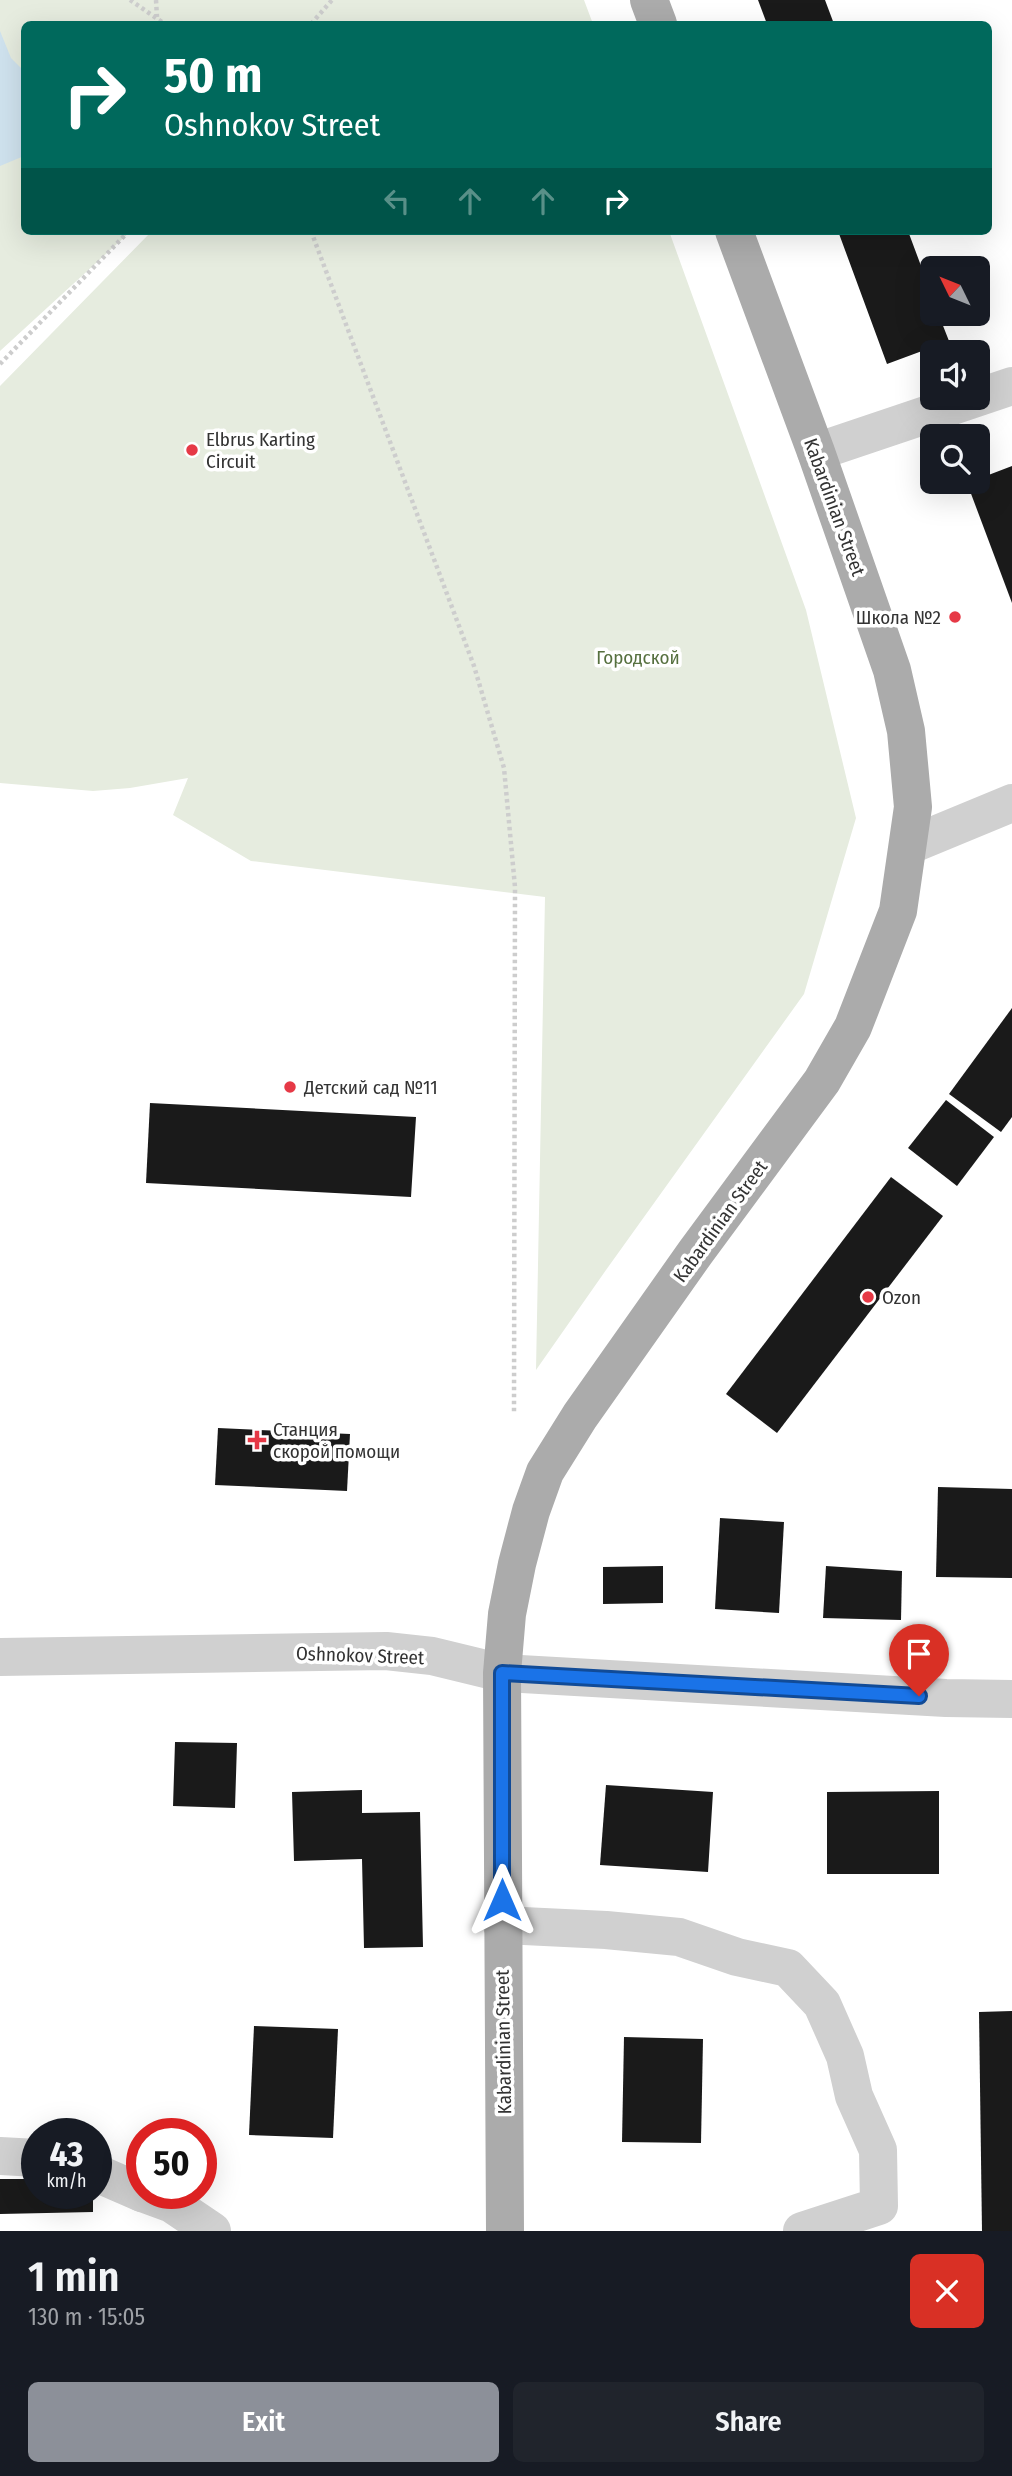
<!DOCTYPE html>
<html lang="en">
<head>
<meta charset="utf-8">
<style>
	body { margin:0; font-family:"Fira Sans Condensed",sans-serif; background:#20242c; color:#f1f3f6; height:100vh; display:flex; flex-direction:column; font-size:26px; white-space:nowrap }
	* { box-sizing:border-box; margin:0 }
	p { font-size:23px; color:#9ea1a6 }
	.icon { flex:none; width:38px; height:38px; fill:none; stroke:currentColor; stroke-width:2; stroke-linecap:round; stroke-linejoin:round }
	.map { position:relative; height:2231px; overflow:hidden }
	.details { display:flex; flex-direction:column; background:#171b24; flex:1 }
	.details>* { flex:none }
	.banner { position:absolute; left:21px; top:21px; width:971px; height:214px; border-radius:10px; box-shadow:0 7px 28px #0002; background:#00695c; color:#fff; overflow:hidden }
	.needle { width:46px; rotate:313deg }
	.controls { position:absolute; left:920px; top:256px; display:grid; gap:14px }
	.controls a { display:grid; place-items:center; width:70px; height:70px; border-radius:10px; background:#171b24; box-shadow:0 7px 28px #0002; font-size:35px }
	.speed { position:absolute; left:21px; top:2118px; display:flex; gap:14px; font-size:35px; font-weight:700; text-align:center }
	.speed>* { display:grid; place-content:center; width:91px; height:91px; border-radius:50%; background:#171b24; box-shadow:0 7px 28px #0002; line-height:1 }
	.speed small { font-size:18px; font-weight:400 }
	.speed .limit { border:10px solid #d22; background:#fff; color:#111 }
	.pin { position:absolute; display:grid; place-items:center; width:60px; height:60px; color:#fff; margin:-72px -30px; border-radius:50% 50% 50% 0; rotate:-45deg; box-shadow:0 0 7px #0007 }
	.pin .icon { rotate:45deg }
	.me { position:absolute; width:77px; margin:-38px; rotate:0deg; stroke-linejoin:round; filter:drop-shadow(0 0 5px #0008) }
	.turn { display:flex; align-items:center; gap:24px; height:147px; padding:0 28px; font-size:32px }
	.turn .icon { width:91px; height:91px; stroke-width:2.5 }
	.turn b { display:block; font-size:49px; line-height:60px }
	.lanes { display:flex; align-items:center; height:66px; padding:0 28px; background:#0003; justify-content:center; gap:35px; direction:ltr }
	.lanes .off { opacity:.35 }
	.round { display:grid; place-items:center; flex:none; width:74px; height:74px; border-radius:10px; background:#20242c }
	.summary { display:flex; align-items:center; justify-content:space-between; height:119px; padding:0 28px }
	h1 { font-size:42px; font-weight:600; line-height:52px }
	.primary-button { display:flex; gap:14px; margin-top:auto; padding:14px 28px }
	.primary-button a { flex:1; height:80px; border-radius:10px; background:#8c9099; color:#fff; font-size:28px; font-weight:600; line-height:80px; text-align:center }
	.primary-button a+a { background:#20242c; color:#f1f3f6 }
	.map>svg:first-child { display:block }
	.green { fill:#e6ecdf }
	.water { fill:#cfe2ee }
	.building { fill:#1a1a1a }
	.lines { fill:none; stroke-linecap:round; stroke-linejoin:round }
	.path { stroke:#cdcdcd; stroke-width:4.5; stroke-dasharray:3.5 3.5; stroke-linecap:butt }
	.minor { stroke:#d0d0d0; stroke-width:38 }
	.major { stroke:#ababab; stroke-width:38 }
	.route-casing { stroke:#114b97; stroke-width:18 }
	.route { stroke:#1a73e8; stroke-width:12 }
	.poi-dot { fill:#e63946; stroke:#fff; stroke-width:2.5 }
	.labels { text-anchor:middle; stroke-width:7; stroke-linejoin:round; paint-order:stroke }
	.poi-label { font-size:19px; fill:#333; stroke:#fff; text-anchor:start }
	.street-label { font-size:19px; fill:#333; stroke:#fff }
	.park-label { font-size:19px; fill:#56703f; stroke:#fff }
</style>
</head>
<body>
<div class="map">
<svg width="1012" height="2231" viewBox="0 0 1012 2231">
	<rect width="100%" height="100%" fill="#fff"/>
	<g class="green">
		<path d="M0 0H584L593 24H24V231H131L0 351Z"/>
		<path d="M152 231H669L806 610 856 818 804 994 606 1270 536 1370 545 897 251 861 173 815 188 778 130 788 93 791 0 783V386Z"/>
	</g>
	<path class="water" d="M0 31 11 58 24 71V156L0 166Z"/>
	<g class="building">
		<path d="M758 0H825L834 24H767Z"/>
		<path d="M838 231H908L933 298V313H938L949 341 887 364Z"/>
		<path d="M1012 466V603L967 483 978 481V479Z"/>
		<path d="M1012 1008V1117L1001 1132 949 1094Z"/>
		<path d="M946 1100 994 1137 957 1186 908 1148Z"/>
		<path d="M150 1103 416 1117 411 1197 146 1183Z"/>
		<path d="M891 1177 943 1216 777 1433 726 1394Z"/>
		<path d="M218 1428 350 1434 347 1491 215 1485Z"/>
		<path d="M938 1487 1012 1489V1578L936 1577Z"/>
		<path d="M720 1518 784 1522 779 1613 715 1609Z"/>
		<path d="M663 1566V1603L603 1604V1567Z"/>
		<path d="M826 1566 902 1571 901 1620 823 1618Z"/>
		<path d="M175 1742 237 1743 235 1808 173 1806Z"/>
		<path d="M606 1785 713 1792 708 1872 600 1865Z"/>
		<path d="M362 1790V1813L420 1812 423 1947 364 1948 362 1859 294 1861 292 1792Z"/>
		<path d="M939 1791V1874H827V1792Z"/>
		<path d="M1012 2011V2231H982L979 2012Z"/>
		<path d="M254 2026 338 2029 333 2138 249 2135Z"/>
		<path d="M624 2037 703 2039 701 2143 622 2142Z"/>
		<path d="M0 2179H37V2193H93V2212L0 2214Z"/>
	</g>
	<g class="lines">
		<g class="path">
			<path d="M130 0 165 24"/>
			<path d="M156 0 157 17"/>
			<path d="M311 24 332 0"/>
			<path d="M311 231 474 666 504 768 515 887 514 1414"/>
			<path d="M0 364 129 231"/>
		</g>
		<g class="minor">
			<path d="M816 452 1012 386"/>
			<path d="M908 846 1012 803"/>
			<path d="M0 1657 386 1651 432 1656 502 1673 946 1698 1012 1699"/>
			<path d="M502 1925 606 1930 679 1937 737 1957 788 1968 822 2004 845 2056 854 2096 878 2150 879 2206 802 2231"/>
			<path d="M0 2156 37 2158"/>
			<path d="M96 2173 142 2193"/>
			<path d="M142 2193 172 2204 212 2231"/>
		</g>
		<g class="major">
			<path d="M649 0 658 24"/>
			<path d="M505 2231 502 1673 507 1614 517 1564 531 1511 545 1472 580 1416 695 1253 822 1081 853 1027 898 911 913 807 906 731 892 670 816 452 734 231"/>
		</g>
	</g>
	<g class="lines">
		<defs>
			<path id="route" d="M502 1900V1673L919 1696"/>
		</defs>
		<use href="#route" class="route-casing"/>
		<use href="#route" class="route"/>
	</g>
	<g class="poi-dot">
		<circle cx="192" cy="450" r="7"/>
		<circle cx="955" cy="617" r="7"/>
		<circle cx="290" cy="1087" r="7"/>
		<circle cx="868" cy="1297" r="7"/>
		<path d="M253.5 1429.5h7v7h7v7h-7v7h-7v-7h-7v-7h7z"/>
	</g>
	<g class="labels">
		<g class="poi-label">
			<text x="206" y="446">Elbrus Karting<tspan x="206" dy="22">Circuit</tspan></text>
			<text x="941" y="624" text-anchor="end">Школа №2</text>
			<text x="304" y="1094">Детский сад №11</text>
			<text x="882" y="1304">Ozon</text>
			<text x="273" y="1436">Станция<tspan x="273" dy="22">скорой помощи</tspan></text>
		</g>
		<g class="street-label">
			<text transform="translate(835 507) rotate(70)" y="7">Kabardinian Street</text>
			<text transform="translate(720 1221) rotate(-54)" y="7">Kabardinian Street</text>
			<text transform="translate(360 1655) rotate(2)" y="7">Oshnokov Street</text>
			<text transform="translate(503 2042) rotate(-91)" y="7">Kabardinian Street</text>
		</g>
		<g class="park-label">
			<text x="638" y="664">Городской</text>
		</g>
	</g>
</svg>
<div class="controls">
<a><svg class="needle" viewBox="-14 -14 28 28"><path d="M0-13l5 13h-10z" fill="#e53935"/><path d="M0 13l5-13h-10z" fill="#9ea1a6"/></svg></a>
<a><svg class="icon" aria-label="sound" viewBox="0 0 24 24"><path d="M4 9h4l5-4v14l-5-4H4zM17 9q2 3 0 6"/></svg></a>
<a><svg class="icon" aria-label="search" viewBox="0 0 24 24"><circle cx="10" cy="10" r="6"/><path d="M15 15l6 6"/></svg></a>
</div>
<div class="speed"><div>43<small>km/h</small></div><div class="limit">50</div></div>
<div class="pin" style="left:919px;top:1696px;background:#d93025"><svg class="icon" aria-label="arrive" viewBox="0 0 24 24"><path d="M6 21V4h12l-3 4 3 4H6"/></svg></div>
<svg class="me" style="left:502px;top:1900px" viewBox="-20 -20 40 40"><path d="M0-17L14 15 0 8-14 15z" fill="#1a73e8" stroke="#fff" stroke-width="4"/></svg>
<div class="banner">
<div class="turn"><svg class="icon" aria-label="right" viewBox="0 0 24 24"><path d="M7 20v-9h11M14 6l5 5-5 5"/></svg><div><b>50 m</b>Oshnokov Street</div></div>
<div class="lanes"><svg class="icon off" aria-label="left" viewBox="0 0 24 24"><path d="M17 20v-9H6M10 6l-5 5 5 5"/></svg><svg class="icon off" aria-label="ahead" viewBox="0 0 24 24"><path d="M12 20V5M6 11l6-6 6 6"/></svg><svg class="icon off" aria-label="ahead" viewBox="0 0 24 24"><path d="M12 20V5M6 11l6-6 6 6"/></svg><svg class="icon" aria-label="right" viewBox="0 0 24 24"><path d="M7 20v-9h11M14 6l5 5-5 5"/></svg></div>
</div>
</div>
<section class="details">
<div class="summary"><div><h1>1 min</h1><p>130 m · 15:05</p></div><a class="round" style="background:#d93025;color:#fff"><svg class="icon" aria-label="close" viewBox="0 0 24 24"><path d="M6 6l12 12M18 6L6 18"/></svg></a></div>
<div class="primary-button"><a>Exit</a><a>Share</a></div>
</section>
</body>
</html>
